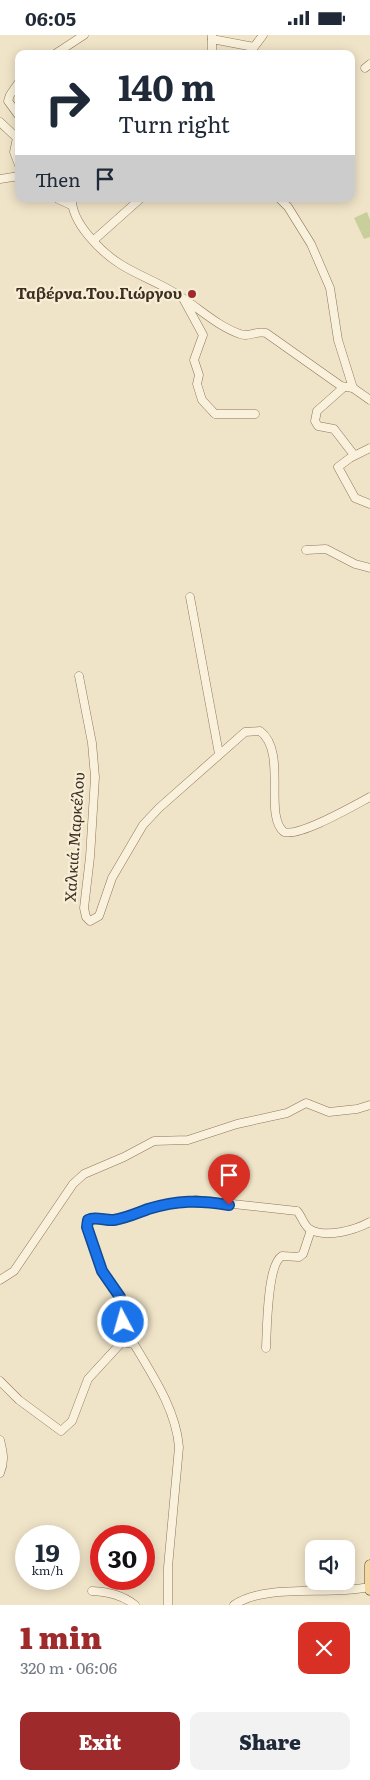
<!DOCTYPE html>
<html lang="en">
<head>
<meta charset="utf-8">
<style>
	body { margin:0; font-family:Literata,serif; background:#f2f2f3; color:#1f2937; height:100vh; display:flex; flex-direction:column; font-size:19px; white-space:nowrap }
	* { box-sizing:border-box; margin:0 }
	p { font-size:16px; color:#747a83 }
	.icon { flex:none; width:28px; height:28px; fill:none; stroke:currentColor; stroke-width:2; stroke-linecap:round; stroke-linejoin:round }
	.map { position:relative; height:1570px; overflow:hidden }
	.drawer { display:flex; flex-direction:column; background:#fff; flex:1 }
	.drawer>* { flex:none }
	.guide { position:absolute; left:15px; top:15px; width:340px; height:152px; border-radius:10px; box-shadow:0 2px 12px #0003; background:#fff; color:#1f2937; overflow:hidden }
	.tools { position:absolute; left:305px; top:1505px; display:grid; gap:10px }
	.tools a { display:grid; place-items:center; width:50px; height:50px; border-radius:10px; background:#fff; box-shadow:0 2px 12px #0003; font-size:25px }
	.speed { position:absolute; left:15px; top:1490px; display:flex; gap:10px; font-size:25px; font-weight:700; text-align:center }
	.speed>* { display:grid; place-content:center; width:65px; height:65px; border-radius:50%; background:#fff; box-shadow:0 2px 12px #0003; line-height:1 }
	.speed small { font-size:12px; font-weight:400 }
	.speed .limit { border:8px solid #d22; background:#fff; color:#111 }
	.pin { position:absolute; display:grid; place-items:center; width:42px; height:42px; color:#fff; margin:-51px -21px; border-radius:50% 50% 50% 0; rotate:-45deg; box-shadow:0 0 5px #0007 }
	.pin .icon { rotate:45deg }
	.me { position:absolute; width:55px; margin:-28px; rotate:354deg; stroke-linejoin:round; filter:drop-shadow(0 0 4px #0008) }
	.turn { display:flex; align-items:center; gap:18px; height:105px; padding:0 20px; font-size:22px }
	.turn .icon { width:65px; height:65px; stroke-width:2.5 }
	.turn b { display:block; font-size:35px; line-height:42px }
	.then { display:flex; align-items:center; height:48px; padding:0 20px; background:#0003; gap:10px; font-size:19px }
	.round { display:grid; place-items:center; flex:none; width:52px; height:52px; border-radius:10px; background:#f2f2f3 }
	.overview { display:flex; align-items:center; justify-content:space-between; height:85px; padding:0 20px }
	h1 { font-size:30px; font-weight:800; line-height:38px; color:#9e2a2b }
	.button { display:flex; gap:10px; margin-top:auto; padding:10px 20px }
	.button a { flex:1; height:58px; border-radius:10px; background:#9e2a2b; color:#fff; font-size:20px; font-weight:800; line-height:58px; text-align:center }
	.button a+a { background:#f2f2f3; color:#1f2937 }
	.status { display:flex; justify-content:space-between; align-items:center; height:35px; padding:0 25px; background:#fff; direction:ltr }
	.status svg { height:14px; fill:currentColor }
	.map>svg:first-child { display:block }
	.green { fill:#c9cf9b }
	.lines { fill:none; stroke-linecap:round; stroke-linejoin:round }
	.minor-casing { stroke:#8d765c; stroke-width:9 }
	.major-casing { stroke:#5b4430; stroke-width:11 }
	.minor { stroke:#faf1dc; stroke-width:8 }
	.major { stroke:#f3d9a0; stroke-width:10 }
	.route-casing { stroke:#114b97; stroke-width:12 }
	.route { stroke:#1a73e8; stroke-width:9 }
	.poi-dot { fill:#9e2a2b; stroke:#f7eed8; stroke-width:2 }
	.labels { text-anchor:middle; stroke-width:4.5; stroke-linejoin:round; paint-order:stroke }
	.poi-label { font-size:15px; font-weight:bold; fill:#3d2e20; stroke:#f7eed8; text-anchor:end }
	.street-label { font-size:15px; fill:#3d2e20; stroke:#f7eed8 }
</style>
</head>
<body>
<div class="status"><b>06:05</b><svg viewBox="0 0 49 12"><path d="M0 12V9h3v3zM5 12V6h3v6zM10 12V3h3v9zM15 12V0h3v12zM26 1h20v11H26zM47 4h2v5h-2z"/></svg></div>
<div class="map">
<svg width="370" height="1570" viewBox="0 0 370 1570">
	<rect width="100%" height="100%" fill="#f0e4c8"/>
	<path class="green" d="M367 177 370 185V202L364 204 354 183Z"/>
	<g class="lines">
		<defs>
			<g id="minor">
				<path d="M212 0V19"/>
				<path d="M212 4 254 12 263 0"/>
				<path d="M55 19 84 0"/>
				<path d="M365 33 370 29"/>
				<path d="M19 47 10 60 8 66 19 81"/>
				<path d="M0 87 17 103 14 117 19 130"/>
				<path d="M0 144 19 141"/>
				<path d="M58 164 71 170"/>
				<path d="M72 164C71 187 101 217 120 229 139 241 160 248 178 260 199 273 217 291 240 299 249 303 256 295 266 298L341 351 353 353 370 365"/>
				<path d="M280 164 288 172 311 209 330 253 338 305 353 353"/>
				<path d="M94 205 140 164"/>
				<path d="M184 265 203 300 194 325 199 340 197 349 202 365 215 379H255"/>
				<path d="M344 352 317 376 315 386 318 391 334 394 354 420"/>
				<path d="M370 413 350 423 338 432 355 463 370 469"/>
				<path d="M306 515 326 514 355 529 370 533"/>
				<path d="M190 562 219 719"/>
				<path d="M79 641 92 708 95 742 90 822 84 873 86 882 90 886 99 881 112 843 143 790 159 773 245 697 260 696C288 717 263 780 284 797 300 802 353 771 370 762"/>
				<path d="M0 1245 14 1236 73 1149 84 1139 124 1122 154 1106 188 1105 237 1089 287 1078 306 1068 329 1077 357 1074 370 1070"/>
				<path d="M122 1307 121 1264 102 1236 87 1192 89 1184 113 1185 157 1172 196 1165 297 1176C302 1181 304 1192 311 1195 328 1203 355 1195 370 1187"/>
				<path d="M266 1313C267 1295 267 1229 282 1221L299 1222 303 1219 311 1195"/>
				<path d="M0 1346 19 1365 61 1396 72 1386 88 1344 122 1307 134 1309C153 1341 176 1375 179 1412L168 1532V1570"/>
				<path d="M0 1405C3 1417 5 1426 0 1438"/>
				<path d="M92 1556C109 1557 122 1560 135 1570"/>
				<path d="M234 1570C265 1548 330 1561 369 1552"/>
			</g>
			<path id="major" d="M370 1530V1555"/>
		</defs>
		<use href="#minor" class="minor-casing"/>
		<use href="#major" class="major-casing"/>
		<use href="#minor" class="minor"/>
		<use href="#major" class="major"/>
	</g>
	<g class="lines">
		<defs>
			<path id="route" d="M123 1287 120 1262 102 1236 87 1192 88 1185C95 1181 106 1186 114 1185 126 1183 137 1178 148 1174 178 1165 199 1165 229 1170"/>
		</defs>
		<use href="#route" class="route-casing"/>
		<use href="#route" class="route"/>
	</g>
	<circle class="poi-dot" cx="192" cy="259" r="5"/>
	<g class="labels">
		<g class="poi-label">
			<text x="182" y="264">Ταβέρνα.Του.Γιώργου</text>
		</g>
		<g class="street-label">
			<text transform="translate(75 802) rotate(-86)" y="5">Χαλκιά.Μαρκέλου</text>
		</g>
	</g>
</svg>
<div class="tools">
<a><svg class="icon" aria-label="sound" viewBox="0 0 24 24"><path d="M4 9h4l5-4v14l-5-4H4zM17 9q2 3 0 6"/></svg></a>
</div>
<div class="speed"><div>19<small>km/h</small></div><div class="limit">30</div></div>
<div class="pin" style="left:229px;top:1170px;background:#d93025"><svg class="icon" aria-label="arrive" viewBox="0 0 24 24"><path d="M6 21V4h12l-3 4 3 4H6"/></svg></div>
<svg class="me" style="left:123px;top:1287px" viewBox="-20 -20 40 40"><circle r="17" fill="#1a73e8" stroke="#fff" stroke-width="3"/><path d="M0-11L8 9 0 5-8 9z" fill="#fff"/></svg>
<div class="guide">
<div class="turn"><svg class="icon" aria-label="right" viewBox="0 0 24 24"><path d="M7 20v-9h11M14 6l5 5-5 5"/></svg><div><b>140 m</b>Turn right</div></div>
<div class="then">Then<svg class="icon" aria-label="arrive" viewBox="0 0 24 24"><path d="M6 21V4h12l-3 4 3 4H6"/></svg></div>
</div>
</div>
<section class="drawer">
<div class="overview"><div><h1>1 min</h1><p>320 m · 06:06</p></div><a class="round" style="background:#d93025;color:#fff"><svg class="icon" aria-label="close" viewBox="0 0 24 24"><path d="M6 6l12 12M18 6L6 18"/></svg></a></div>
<div class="button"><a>Exit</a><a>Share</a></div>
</section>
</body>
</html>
